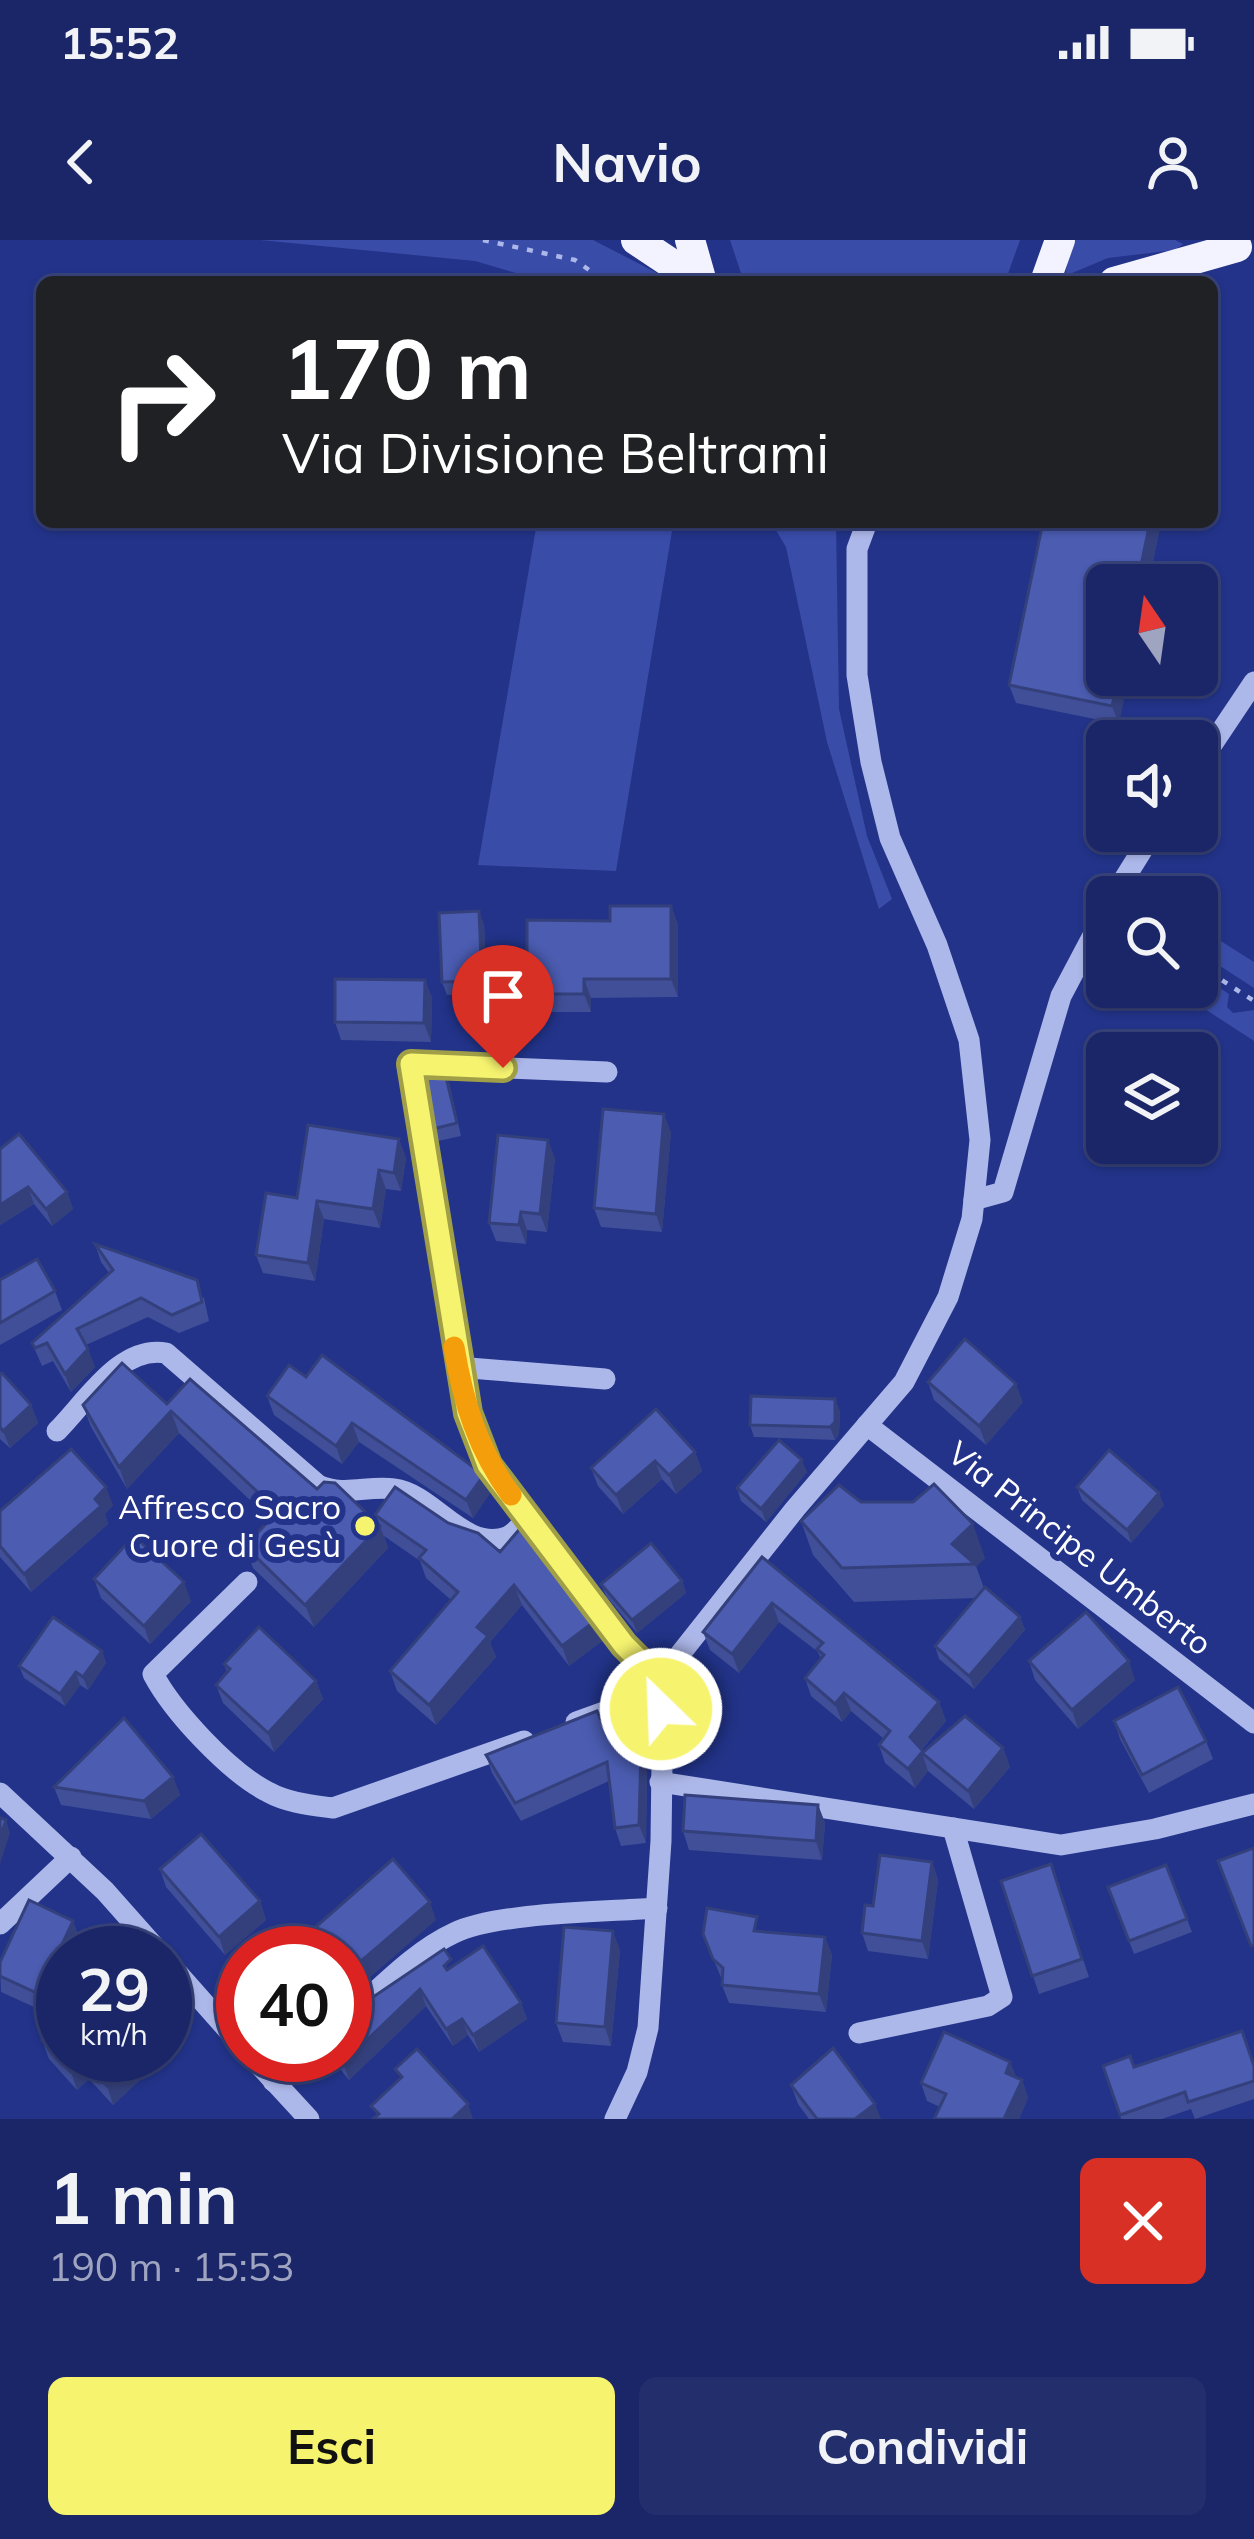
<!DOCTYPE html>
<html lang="it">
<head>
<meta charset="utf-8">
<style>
	body { margin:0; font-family:Mulish,sans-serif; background:#232e6d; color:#f1f3f6; height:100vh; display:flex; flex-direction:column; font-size:45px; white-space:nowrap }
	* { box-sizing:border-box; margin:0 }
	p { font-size:39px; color:#9fa5c0 }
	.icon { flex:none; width:66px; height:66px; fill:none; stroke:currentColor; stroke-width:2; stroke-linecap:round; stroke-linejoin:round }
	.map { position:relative; height:1879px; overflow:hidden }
	.details { display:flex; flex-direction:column; background:#1a2667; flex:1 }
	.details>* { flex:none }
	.banner { position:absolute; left:36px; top:36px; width:1182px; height:252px; border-radius:18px; box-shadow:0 3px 9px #0004,0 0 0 3px #38437b; background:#202124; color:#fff; overflow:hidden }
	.needle { width:78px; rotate:347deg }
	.fabs { position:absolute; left:1086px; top:324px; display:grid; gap:24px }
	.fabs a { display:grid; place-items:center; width:132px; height:132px; border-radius:18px; background:#1a2667; box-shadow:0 3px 9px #0004,0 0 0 3px #38437b; font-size:60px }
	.speed { position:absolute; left:36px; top:1686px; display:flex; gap:24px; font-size:60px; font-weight:700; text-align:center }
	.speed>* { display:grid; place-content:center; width:156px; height:156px; border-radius:50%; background:#1a2667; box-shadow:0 3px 9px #0004,0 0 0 3px #38437b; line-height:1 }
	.speed small { font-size:30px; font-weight:400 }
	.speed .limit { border:18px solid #d22; background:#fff; color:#111 }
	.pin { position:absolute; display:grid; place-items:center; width:102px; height:102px; color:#fff; margin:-123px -51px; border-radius:50% 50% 50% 0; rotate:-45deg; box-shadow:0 0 12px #0007 }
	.pin .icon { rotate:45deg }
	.me { position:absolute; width:132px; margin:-66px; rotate:336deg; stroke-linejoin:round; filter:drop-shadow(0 0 9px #0008) }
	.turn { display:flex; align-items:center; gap:42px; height:252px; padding:0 48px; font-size:54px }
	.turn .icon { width:156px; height:156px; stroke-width:2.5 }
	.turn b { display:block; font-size:84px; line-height:102px }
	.round { display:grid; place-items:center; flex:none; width:126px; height:126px; border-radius:18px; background:#232e6d }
	.overview { display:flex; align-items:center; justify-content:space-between; height:204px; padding:0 48px }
	h1 { font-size:72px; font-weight:700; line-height:90px }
	.action { display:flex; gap:24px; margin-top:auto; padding:24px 48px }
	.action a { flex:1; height:138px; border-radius:18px; background:#f6f46f; color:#111; font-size:48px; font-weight:700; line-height:138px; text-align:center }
	.action a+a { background:#232e6d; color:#f1f3f6 }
	.status { display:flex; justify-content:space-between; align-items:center; height:84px; padding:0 60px; background:#1a2667; direction:ltr }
	.status svg { height:33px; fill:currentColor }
	header { display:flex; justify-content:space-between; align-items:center; height:156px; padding:0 48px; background:#1a2667; font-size:54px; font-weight:700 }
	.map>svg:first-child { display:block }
	.green { fill:#394ca8 }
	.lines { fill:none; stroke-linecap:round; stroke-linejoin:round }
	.path { stroke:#adb8ea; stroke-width:4.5; stroke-dasharray:6 9; stroke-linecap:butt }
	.minor { stroke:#adb8ea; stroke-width:21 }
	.major { stroke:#f2f3fe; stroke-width:30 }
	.wall { fill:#404f98 }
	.shaded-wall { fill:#34407c }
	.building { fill:#4b5cb1; stroke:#34407c; stroke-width:3 }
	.route-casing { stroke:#a09f48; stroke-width:30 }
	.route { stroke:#f6f46f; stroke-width:21 }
	.slow { stroke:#f59e0b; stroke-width:21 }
	.poi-dot { fill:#f6f46f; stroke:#223389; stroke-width:4.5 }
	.labels { text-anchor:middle; stroke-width:12; stroke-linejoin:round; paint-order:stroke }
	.poi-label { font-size:33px; fill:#fff; stroke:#223389; text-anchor:end }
	.street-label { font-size:33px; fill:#fff; stroke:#223389 }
</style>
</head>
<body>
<div class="status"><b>15:52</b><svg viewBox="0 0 49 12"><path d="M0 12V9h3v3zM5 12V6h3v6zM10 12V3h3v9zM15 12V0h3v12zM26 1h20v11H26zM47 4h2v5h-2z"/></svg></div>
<header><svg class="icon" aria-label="back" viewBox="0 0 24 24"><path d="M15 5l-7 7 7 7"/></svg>Navio<svg class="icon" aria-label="person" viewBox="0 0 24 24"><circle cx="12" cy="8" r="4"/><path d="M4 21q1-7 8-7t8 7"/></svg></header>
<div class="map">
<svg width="1254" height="1879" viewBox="0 0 1254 1879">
	<rect width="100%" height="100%" fill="#223389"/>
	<g class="green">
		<path d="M260 0H593L659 34 666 42H546L475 21Z"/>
		<path d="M730 0H1020L1005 42H744Z"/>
		<path d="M1072 0H1175L1183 4 1175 10 1108 18 1065 36Z"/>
		<path d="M537 282 672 291 616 631 478 625Z"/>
		<path d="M771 282H836L839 469 867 596 892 659 879 669 827 502 786 307Z"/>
		<path d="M1197 686 1254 722V748L1197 711Z"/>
		<path d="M1197 733 1229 754 1227 767 1233 773 1254 770V801L1171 747H1197Z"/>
	</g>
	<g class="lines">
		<g class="path">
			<path d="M483 0 575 20 606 42"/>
			<path d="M1197 724 1254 761"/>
		</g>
		<g class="minor">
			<path d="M1197 527 1254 442"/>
			<path d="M1113 657 1154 591"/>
			<path d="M607 832 411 824 457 1127 468 1173 488 1225 624 1405 663 1444"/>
			<path d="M974 960 1003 952 1061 756 1107 669"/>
			<path d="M457 1127 605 1139"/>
			<path d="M867 1185 1254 1483"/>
			<path d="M57 1191C87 1161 120 1105 166 1113L318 1245C344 1257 368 1245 394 1249 434 1254 463 1312 507 1297 514 1294 523 1283 529 1278"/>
			<path d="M247 1342 153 1434C173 1472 229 1532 268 1552 288 1563 311 1565 333 1568L524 1501"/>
			<path d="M576 1482 623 1465 663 1444"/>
			<path d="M660 1542 1061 1605 1155 1589 1254 1564"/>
			<path d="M0 1553 105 1651 160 1713"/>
			<path d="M0 1684 71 1617"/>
			<path d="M165 1719 243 1807"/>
			<path d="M345 1779C379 1750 413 1712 454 1693 498 1672 605 1672 657 1668"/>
			<path d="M859 1793 988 1766 1002 1757 953 1588"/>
			<path d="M250 1815 309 1879"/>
			<path d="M273 1841 303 1815"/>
			<path d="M615 1879 637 1832 648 1788 661 1601 663 1444 681 1413 795 1269 904 1142 948 1057 972 979 980 900 969 800 937 705 890 598 871 522 857 435V309L867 282"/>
		</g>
		<g class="major">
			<path d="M636 0 699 42"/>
			<path d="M690 0 702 42"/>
			<path d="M1045 42 1060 0"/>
			<path d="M1114 42 1237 7"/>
		</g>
	</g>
	<g class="wall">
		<path d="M1161 283 1148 345H1107L1119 484 1016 463 1009 445 1055 284Z"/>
		<path d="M671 666 678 685V757L591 758V772H533L527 754 610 681Z"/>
		<path d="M484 684 487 753 447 755 442 742Z"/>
		<path d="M425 740 432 758 431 802 341 800 335 782Z"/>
		<path d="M449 842 461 896 438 901 433 889Z"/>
		<path d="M671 892 662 992 601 987 594 968Z"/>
		<path d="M0 909 67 952 73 969 52 986 34 964 0 985Z"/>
		<path d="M406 917 401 951 386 949 380 988 324 979 315 1041 263 1033 256 1015 297 958Z"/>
		<path d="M555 918 547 992 527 990 526 1004 496 1001 489 983Z"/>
		<path d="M95 1004 204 1058 209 1081 179 1093 148 1077 86 1105 95 1127 71 1152 53 1121 42 1126 32 1103 109 1033 101 1022Z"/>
		<path d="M0 1040 55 1051 62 1070 0 1105Z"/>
		<path d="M0 1134 31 1165 38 1183 10 1208 0 1199Z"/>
		<path d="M306 1137 490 1253 473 1278 359 1202 342 1224 274 1175 267 1156Z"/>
		<path d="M928 1142 1023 1162 986 1205 934 1160Z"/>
		<path d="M167 1164 379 1284 375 1275 395 1247 602 1401 569 1426 522 1365 490 1402 496 1417 436 1485 397 1451 390 1431 451 1360 426 1338 420 1321 384 1296 388 1308 314 1387 253 1328 245 1306 270 1279 179 1193 127 1249 91 1187 83 1165Z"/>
		<path d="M840 1171 839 1194 835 1200 754 1197 750 1185Z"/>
		<path d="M695 1212 702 1231 676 1254 662 1239 623 1274 598 1246 591 1228Z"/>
		<path d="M807 1232 766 1282 741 1261 737 1248Z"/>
		<path d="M1077 1247 1164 1265 1131 1303 1082 1260Z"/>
		<path d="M861 1262 985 1318 976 1326 984 1348 1020 1377 1025 1390 974 1449 939 1419 935 1406 976 1358 854 1362 813 1315 801 1281Z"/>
		<path d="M113 1265 105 1274 108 1284 31 1352 0 1317V1271Z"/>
		<path d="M762 1317 939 1462 946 1481 922 1509 924 1512 1003 1508 1010 1527 974 1569 928 1531 915 1548 885 1523 879 1505 884 1499 851 1471 842 1482 811 1456 805 1438 821 1419 818 1412 779 1382 739 1433 710 1410 703 1392Z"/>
		<path d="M94 1339 191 1361 150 1404 101 1358Z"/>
		<path d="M682 1341 686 1353 637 1393 606 1356 601 1344Z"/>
		<path d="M102 1411 106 1423 88 1450 80 1445 65 1466 24 1438 19 1426Z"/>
		<path d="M1029 1421 1135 1440 1078 1489 1035 1440Z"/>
		<path d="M224 1424 316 1441 323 1459 274 1512 223 1463 216 1445 227 1432Z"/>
		<path d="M1114 1481 1206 1501 1213 1519 1149 1553 1120 1499Z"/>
		<path d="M606 1490 647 1527 646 1603 621 1606 615 1588 609 1541 521 1581 492 1533 486 1515Z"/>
		<path d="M173 1537 180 1555 151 1579 61 1565 54 1547Z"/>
		<path d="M818 1565 825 1583 822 1620 689 1610 683 1591Z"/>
		<path d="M932 1622 938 1640 928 1719 868 1711 862 1693 873 1666Z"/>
		<path d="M1051 1624 1089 1737 1039 1754 1001 1641Z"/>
		<path d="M1166 1625 1192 1692 1134 1714 1108 1647Z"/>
		<path d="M160 1629 260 1661 266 1680 225 1715 166 1647Z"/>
		<path d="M73 1681 79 1699 63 1713V1734L45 1772 1 1752 0 1722Z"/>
		<path d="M762 1692 825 1697 832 1715 826 1772 729 1763 722 1745V1740L703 1694Z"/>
		<path d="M620 1710 611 1806 563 1802 556 1783Z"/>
		<path d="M454 1725 521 1763 527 1779 479 1812 468 1795 453 1806 426 1766 349 1840 329 1815H345Z"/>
		<path d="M42 1800 166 1816 113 1865 89 1839 77 1850 49 1819Z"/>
		<path d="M1010 1822 1016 1837 1022 1840 1028 1858 1019 1879H934L940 1867 927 1861 921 1843Z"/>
		<path d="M1254 1825V1859L1195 1879 1191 1869 1162 1879H1121L1103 1826Z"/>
		<path d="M791 1845 881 1879H809L798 1864Z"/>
	</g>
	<g class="shaded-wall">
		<path d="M1150 282 1161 283 1148 345H1137Z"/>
		<path d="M1119 435H1129L1119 484 1112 466Z"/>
		<path d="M671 666 678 685V757L671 739Z"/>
		<path d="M479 671 484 684 487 753 482 741Z"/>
		<path d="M584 739 591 758V772L584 754Z"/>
		<path d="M425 740 432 758 431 802 424 783Z"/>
		<path d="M664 874 671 892 662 992 656 974Z"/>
		<path d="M399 899 406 917 401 951 394 933Z"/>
		<path d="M548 900 555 918 547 992 540 974Z"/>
		<path d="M379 930 386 949 380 988 373 969Z"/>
		<path d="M28 947 34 964 0 985V965Z"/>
		<path d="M67 952 73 969 52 986 46 969Z"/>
		<path d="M317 961 324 979 315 1041 308 1023Z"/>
		<path d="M521 972 527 990 526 1004 519 985Z"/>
		<path d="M88 1109 95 1127 71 1152 65 1134Z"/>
		<path d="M1016 1144 1023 1162 986 1205 979 1186Z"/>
		<path d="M835 1159 840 1171 839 1194 835 1200 830 1187Z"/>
		<path d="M31 1165 38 1183 10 1208 3 1191Z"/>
		<path d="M171 1171 179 1193 127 1249 119 1227Z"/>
		<path d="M352 1183 359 1202 342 1224 336 1206Z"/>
		<path d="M695 1212 702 1231 676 1254 669 1235Z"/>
		<path d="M802 1220 807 1232 766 1282 761 1269Z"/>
		<path d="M655 1221 662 1239 623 1274 616 1255Z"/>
		<path d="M484 1235 490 1253 473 1278 466 1260Z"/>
		<path d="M106 1247 113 1265 105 1274 108 1284 31 1352 24 1334Z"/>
		<path d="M1159 1253 1164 1265 1131 1303 1127 1290Z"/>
		<path d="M973 1284 985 1318 976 1327 952 1304Z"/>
		<path d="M380 1286 388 1308 314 1387 305 1365Z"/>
		<path d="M682 1341 686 1353 637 1393 632 1380Z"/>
		<path d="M184 1342 191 1361 150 1404 144 1386Z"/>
		<path d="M514 1345 522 1365 490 1402 496 1417 436 1485 429 1465 477 1387Z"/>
		<path d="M772 1363 779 1382 739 1433 732 1414Z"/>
		<path d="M1020 1377 1025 1390 974 1449 969 1436Z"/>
		<path d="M595 1381 602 1401 569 1426 562 1406Z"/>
		<path d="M102 1411 106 1423 88 1450 83 1437Z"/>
		<path d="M1129 1421 1135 1440 1078 1489 1072 1470Z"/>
		<path d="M76 1432 80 1445 65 1466 60 1454Z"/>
		<path d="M316 1441 323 1459 274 1512 268 1493Z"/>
		<path d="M844 1453 851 1471 842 1482 835 1464Z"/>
		<path d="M939 1462 946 1481 916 1515 910 1497Z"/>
		<path d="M631 1480 647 1527 646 1603 639 1585Z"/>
		<path d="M1003 1508 1010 1527 974 1569 968 1551Z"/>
		<path d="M922 1513 928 1531 915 1548 908 1529Z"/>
		<path d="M173 1537 180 1555 151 1579 144 1561Z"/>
		<path d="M818 1565 825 1583 822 1620 816 1601Z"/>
		<path d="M6 1580 10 1593 0 1624V1598Z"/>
		<path d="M932 1622 938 1640 928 1719 922 1701Z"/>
		<path d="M260 1661 266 1680 225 1715 219 1697Z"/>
		<path d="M430 1662 436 1680 345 1759V1735Z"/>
		<path d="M73 1681 79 1699 73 1713H63V1734L45 1772 39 1754Z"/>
		<path d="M613 1691 620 1710 611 1806 605 1787Z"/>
		<path d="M825 1697 832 1715 826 1772 819 1754Z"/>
		<path d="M420 1749 426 1766 349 1840 343 1823Z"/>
		<path d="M521 1763 527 1779 479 1812 473 1795Z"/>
		<path d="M462 1779 468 1795 453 1806 446 1789Z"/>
		<path d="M165 1813 166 1816 113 1865 107 1846 141 1815H165Z"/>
		<path d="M83 1821 89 1839 77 1850 71 1832Z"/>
		<path d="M1010 1822 1017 1840 1006 1833Z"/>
		<path d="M1022 1840 1028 1858 1019 1879H1004Z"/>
		<path d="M468 1864 473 1879H452Z"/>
		<path d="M875 1864 881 1879H855Z"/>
	</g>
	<g class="building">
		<path d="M1043 282 1055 284V282H1150L1137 345H1107V435H1119L1112 466 1009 445Z"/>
		<path d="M610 666H671V739H584V754H527V680L610 681Z"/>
		<path d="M479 671 482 741 442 742 439 673Z"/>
		<path d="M335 739 425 740 424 783 335 782Z"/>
		<path d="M444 829 457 883 433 889 425 834Z"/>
		<path d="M603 869 664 874 656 974 594 968Z"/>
		<path d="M308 885 399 899 394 933 379 930 373 969 317 961 308 1023 256 1015 266 953 297 958Z"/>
		<path d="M19 894 67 952 46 969 28 947 0 965V909Z"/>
		<path d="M498 895 548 900 540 974 521 972 519 985 489 983Z"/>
		<path d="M95 1004 197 1040 202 1062 172 1075 141 1058 77 1089 88 1109 65 1134 47 1103 35 1108 32 1103 113 1030Z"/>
		<path d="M37 1019 55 1051 0 1083V1040Z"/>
		<path d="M965 1099 1016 1144 979 1186 928 1142Z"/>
		<path d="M322 1115 484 1235 466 1260 352 1183 336 1206 267 1156 289 1125 306 1137Z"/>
		<path d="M122 1123 167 1164 190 1139 317 1249 324 1242 335 1243 380 1286 305 1365 245 1306 278 1271 171 1171 119 1227 83 1165Z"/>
		<path d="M2 1133 31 1165 3 1191 0 1187V1134Z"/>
		<path d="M751 1156 835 1159V1182L830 1187 750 1185Z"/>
		<path d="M656 1169 695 1212 669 1235 655 1221 616 1255 591 1228Z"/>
		<path d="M779 1200 802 1220 761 1269 737 1248Z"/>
		<path d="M71 1209 106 1247 95 1259 101 1266 24 1334 0 1306V1271Z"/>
		<path d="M1109 1210 1159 1253 1127 1290 1077 1247Z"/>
		<path d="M934 1244 973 1284 952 1304 975 1324 842 1328 801 1281 839 1245 861 1262H913Z"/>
		<path d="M395 1247 448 1283 478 1293 500 1312 523 1285 595 1381 562 1406 514 1345 477 1387 488 1396 429 1465 390 1431 458 1352 419 1318 426 1310 375 1275Z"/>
		<path d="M134 1296 184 1342 144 1386 94 1339Z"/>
		<path d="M651 1303 682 1341 632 1380 601 1344Z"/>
		<path d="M762 1317 939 1462 910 1497 923 1511 908 1529 879 1505 890 1491 844 1453 835 1464 805 1438 824 1415 817 1409 823 1403 772 1363 732 1414 703 1392Z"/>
		<path d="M985 1347 1020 1377 969 1436 935 1406Z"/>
		<path d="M1086 1372 1129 1421 1072 1470 1029 1421Z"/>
		<path d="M53 1377 102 1411 83 1437 76 1432 60 1454 19 1426Z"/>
		<path d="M259 1387 316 1441 268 1493 216 1445 230 1429 224 1424Z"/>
		<path d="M1178 1447 1206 1501 1142 1535 1114 1481Z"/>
		<path d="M597 1471 606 1490 631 1480 641 1510 639 1585 615 1588 607 1522 515 1563 486 1515Z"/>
		<path d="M965 1476 1003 1508 968 1551 922 1513Z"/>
		<path d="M124 1478 173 1537 144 1561 54 1547Z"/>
		<path d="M685 1555 818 1565 816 1601 683 1591Z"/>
		<path d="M0 1578 6 1580 0 1598Z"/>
		<path d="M201 1594 260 1661 219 1697 160 1629Z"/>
		<path d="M1254 1608V1705L1251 1706 1218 1621Z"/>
		<path d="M880 1615 932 1622 922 1701 862 1693 865 1665 873 1666Z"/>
		<path d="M393 1619 430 1662 345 1735V1713H286Z"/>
		<path d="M1051 1624 1082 1719 1032 1736 1001 1641Z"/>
		<path d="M1166 1625 1187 1679 1129 1701 1108 1647Z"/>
		<path d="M29 1660 73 1681 39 1754 0 1736V1722Z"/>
		<path d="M707 1668 757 1677 754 1691 825 1697 819 1754 722 1745 723 1728 713 1719 703 1694Z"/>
		<path d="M564 1687 613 1691 605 1787 556 1783Z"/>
		<path d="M483 1706 521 1763 473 1795 462 1779 446 1789 420 1749 343 1823 337 1815H345V1776L444 1709 451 1719 444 1726 447 1730Z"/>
		<path d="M63 1783V1815H141L107 1846 83 1821 71 1832 42 1800Z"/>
		<path d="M1242 1791 1254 1826V1841L1188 1862 1185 1852 1120 1875 1103 1826 1130 1816 1134 1827Z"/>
		<path d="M944 1792 1010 1822 1006 1833 1022 1840 1004 1879H934L946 1854 921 1843Z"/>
		<path d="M833 1808 875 1864 855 1879H817L791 1845Z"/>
		<path d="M417 1809 468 1864 452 1879H373L379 1874 371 1866 402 1837 395 1829Z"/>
	</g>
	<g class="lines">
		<defs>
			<path id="route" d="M503 828 411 824 468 1173 488 1225 624 1405 663 1444 661 1469"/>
		</defs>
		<use href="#route" class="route-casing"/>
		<use href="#route" class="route"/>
		<path class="slow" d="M454 1107C463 1162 478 1210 511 1255"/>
	</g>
	<circle class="poi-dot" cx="365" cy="1286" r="12"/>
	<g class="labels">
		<g class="poi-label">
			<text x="341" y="1279">Affresco Sacro<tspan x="341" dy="38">Cuore di Gesù</tspan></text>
		</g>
		<g class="street-label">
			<text transform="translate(1080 1308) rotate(38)" y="12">Via Principe Umberto</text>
		</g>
	</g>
</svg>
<div class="fabs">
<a><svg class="needle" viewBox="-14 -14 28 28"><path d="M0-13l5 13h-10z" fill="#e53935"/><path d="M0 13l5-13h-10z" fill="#9fa5c0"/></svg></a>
<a><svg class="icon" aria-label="sound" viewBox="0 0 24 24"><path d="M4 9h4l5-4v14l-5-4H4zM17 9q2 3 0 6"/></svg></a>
<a><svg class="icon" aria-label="search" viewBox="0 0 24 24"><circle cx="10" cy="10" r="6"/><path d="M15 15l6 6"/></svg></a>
<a><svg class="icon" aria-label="layers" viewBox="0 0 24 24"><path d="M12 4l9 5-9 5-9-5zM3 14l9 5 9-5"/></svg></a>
</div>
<div class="speed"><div>29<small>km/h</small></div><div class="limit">40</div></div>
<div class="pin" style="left:503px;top:828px;background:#d93025"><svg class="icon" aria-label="arrive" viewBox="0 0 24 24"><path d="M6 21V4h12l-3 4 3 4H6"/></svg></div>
<svg class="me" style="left:661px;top:1469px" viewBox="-20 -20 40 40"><circle r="17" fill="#f6f46f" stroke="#fff" stroke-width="3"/><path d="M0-11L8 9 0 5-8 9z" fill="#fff"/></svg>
<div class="banner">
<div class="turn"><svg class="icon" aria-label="right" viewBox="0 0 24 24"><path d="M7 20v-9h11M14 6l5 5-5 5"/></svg><div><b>170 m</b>Via Divisione Beltrami</div></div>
</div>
</div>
<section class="details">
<div class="overview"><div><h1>1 min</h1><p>190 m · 15:53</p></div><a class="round" style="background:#d93025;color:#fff"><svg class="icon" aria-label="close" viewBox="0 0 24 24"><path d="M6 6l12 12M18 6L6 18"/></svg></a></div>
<div class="action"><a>Esci</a><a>Condividi</a></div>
</section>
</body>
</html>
